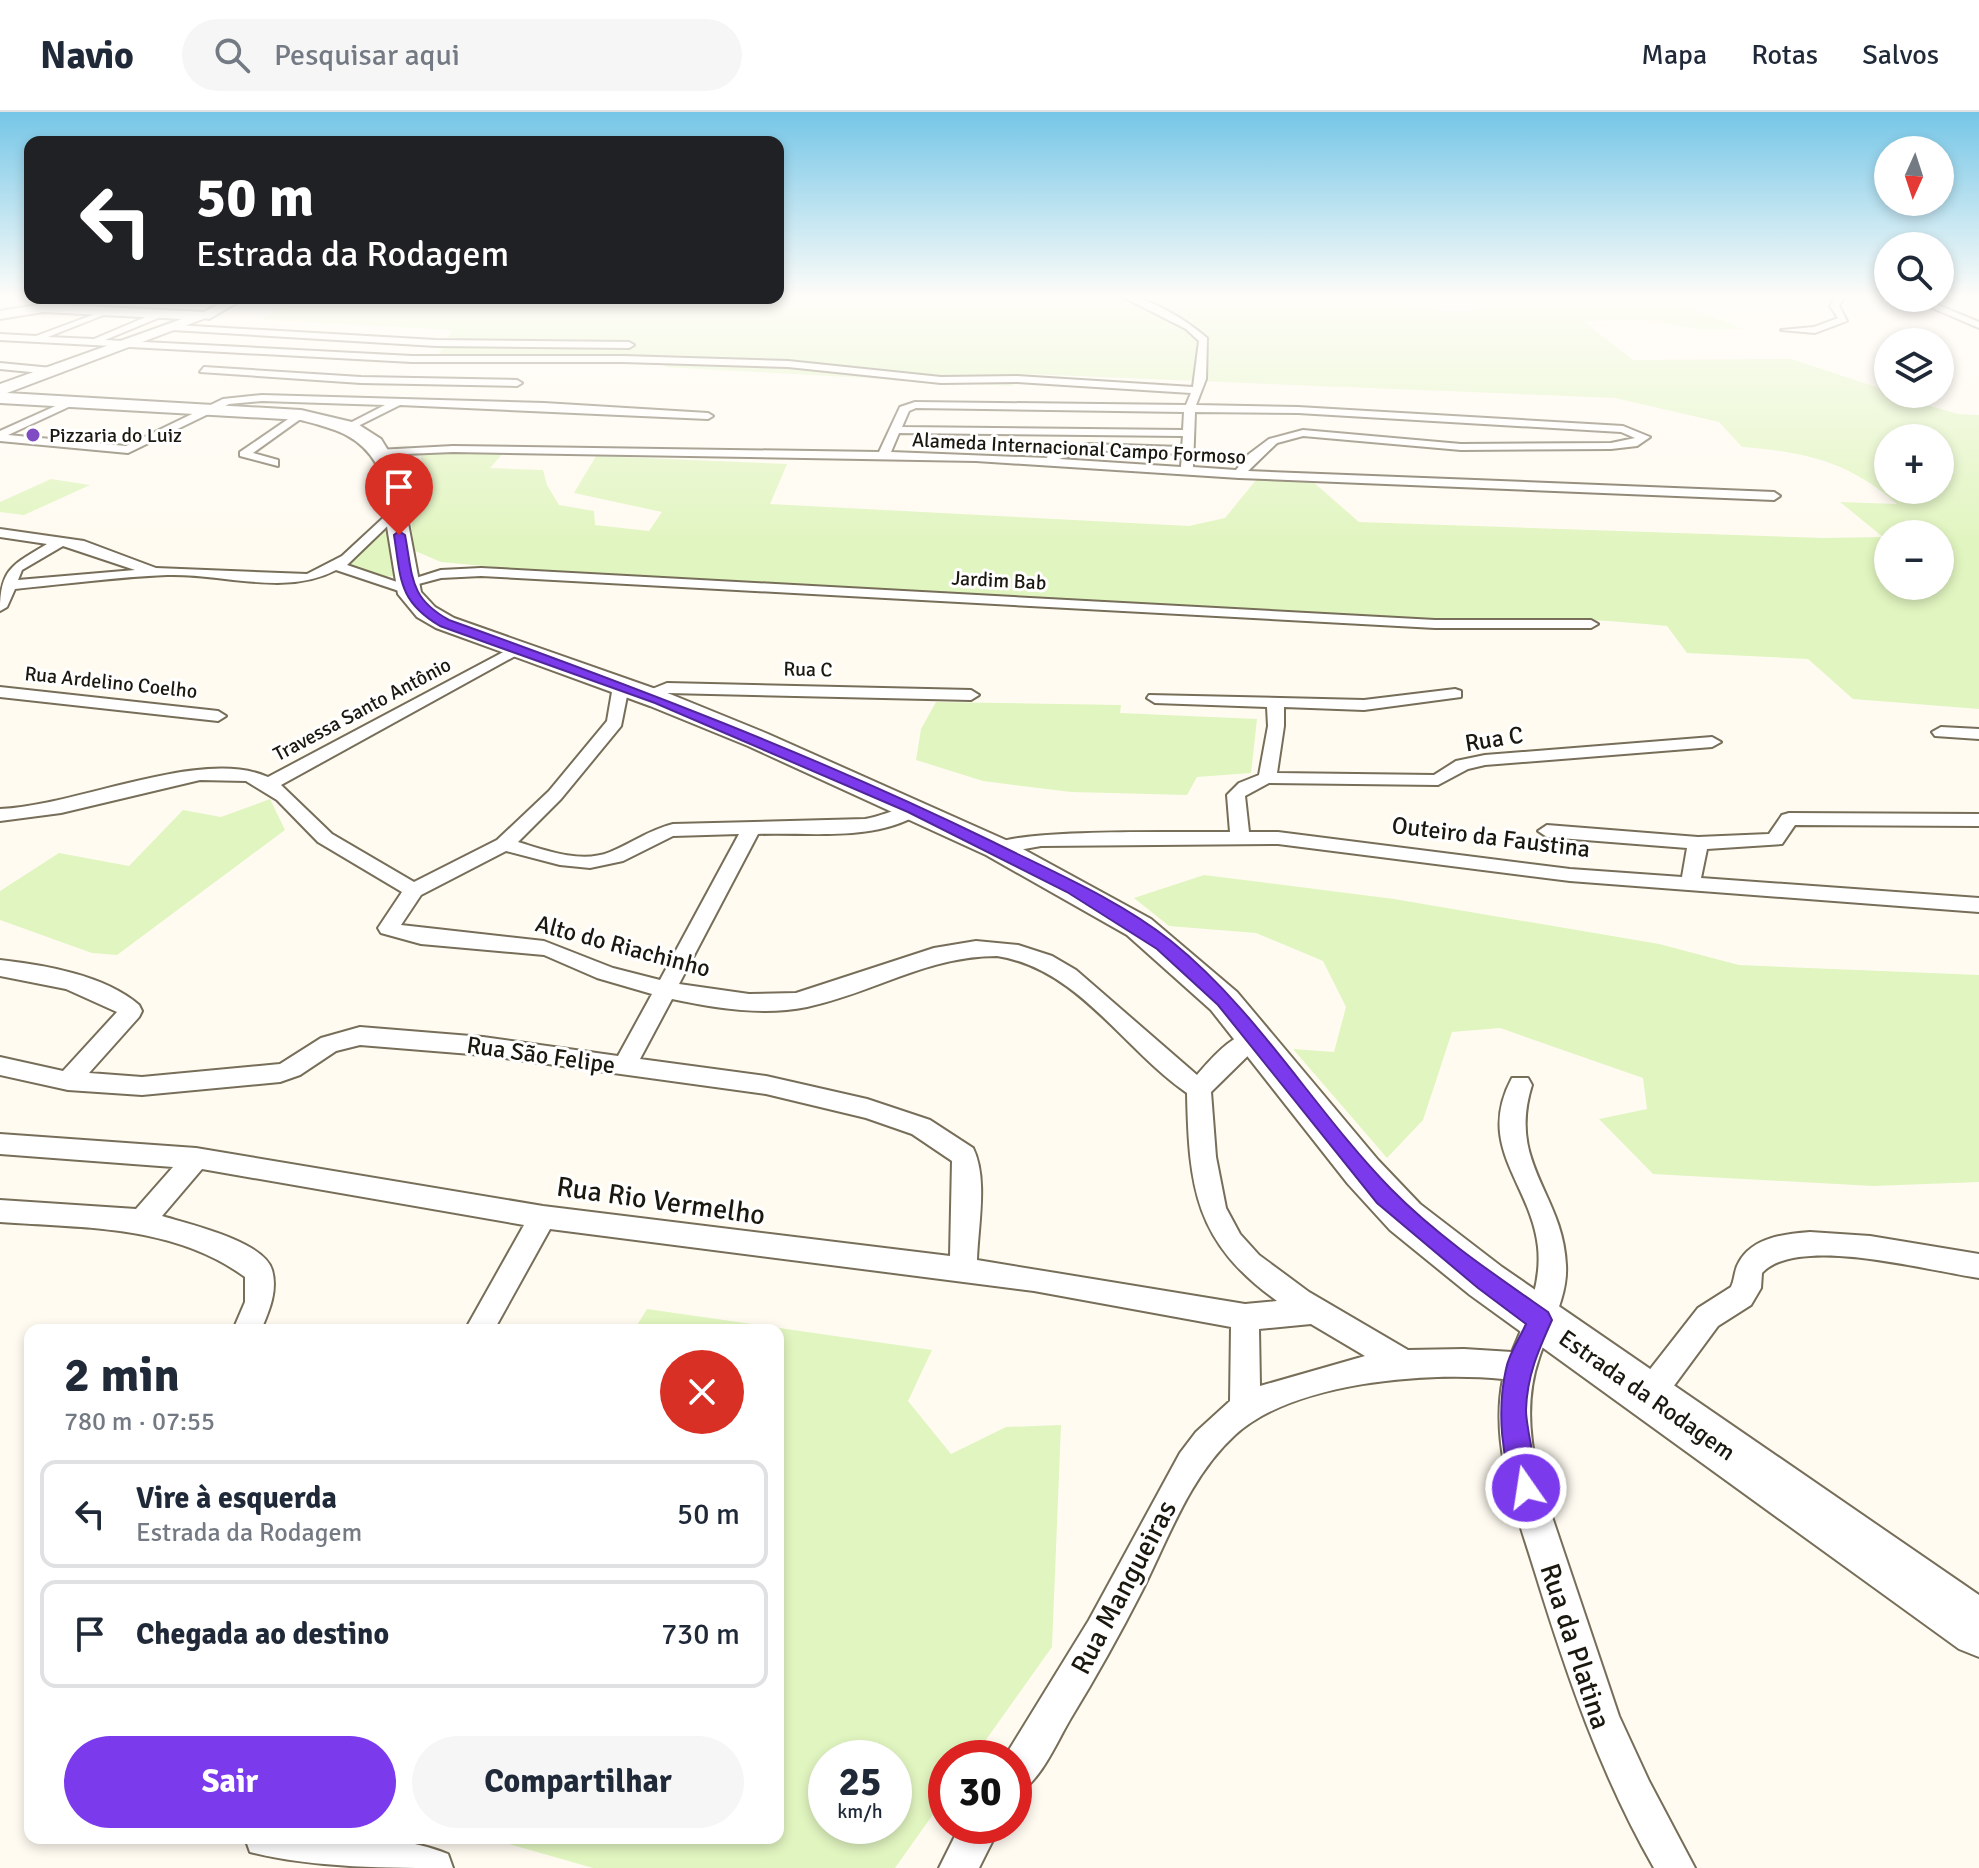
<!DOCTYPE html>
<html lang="pt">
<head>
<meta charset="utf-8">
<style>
	body { margin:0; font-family:Signika,sans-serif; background:#f6f6f7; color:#1f2937; height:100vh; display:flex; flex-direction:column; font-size:30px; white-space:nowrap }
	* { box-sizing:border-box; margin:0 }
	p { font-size:26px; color:#747a83 }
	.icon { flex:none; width:44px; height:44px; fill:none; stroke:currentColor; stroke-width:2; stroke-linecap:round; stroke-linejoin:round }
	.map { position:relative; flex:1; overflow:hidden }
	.panel { position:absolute; left:24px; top:1212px; width:760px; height:520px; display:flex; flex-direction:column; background:#fff; border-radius:16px; box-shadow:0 4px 12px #0003 }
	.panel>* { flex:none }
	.banner { position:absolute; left:24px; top:24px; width:760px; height:168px; border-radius:16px; box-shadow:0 4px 12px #0003; background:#202124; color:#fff; overflow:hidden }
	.needle { width:52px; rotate:183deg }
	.fabs { position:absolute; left:1874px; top:24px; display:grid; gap:16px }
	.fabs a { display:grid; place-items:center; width:80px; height:80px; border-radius:50%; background:#fff; box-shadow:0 4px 12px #0003; font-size:40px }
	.speed { position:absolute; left:808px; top:1628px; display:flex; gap:16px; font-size:40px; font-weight:700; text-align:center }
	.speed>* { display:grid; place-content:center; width:104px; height:104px; border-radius:50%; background:#fff; box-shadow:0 4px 12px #0003; line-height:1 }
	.speed small { font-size:20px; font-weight:400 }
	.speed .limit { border:12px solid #d22; background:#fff; color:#111 }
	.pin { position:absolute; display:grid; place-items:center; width:68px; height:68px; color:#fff; margin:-82px -34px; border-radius:50% 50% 50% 0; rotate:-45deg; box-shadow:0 0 8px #0007 }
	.pin .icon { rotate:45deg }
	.me { position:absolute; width:88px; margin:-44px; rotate:347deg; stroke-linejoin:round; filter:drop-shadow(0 0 6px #0008) }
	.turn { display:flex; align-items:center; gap:28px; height:168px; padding:0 40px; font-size:36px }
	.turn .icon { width:104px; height:104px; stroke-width:2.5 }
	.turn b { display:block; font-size:56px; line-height:68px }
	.round { display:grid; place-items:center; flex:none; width:84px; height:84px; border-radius:42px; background:#f6f6f7 }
	.overview { display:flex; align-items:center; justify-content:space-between; height:136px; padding:0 40px }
	h1 { font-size:48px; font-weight:700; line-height:60px }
	.primary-button { display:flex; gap:16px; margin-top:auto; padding:16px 40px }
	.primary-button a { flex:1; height:92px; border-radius:48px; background:#7c3aed; color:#fff; font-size:32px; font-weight:700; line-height:92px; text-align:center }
	.primary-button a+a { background:#f6f6f7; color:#1f2937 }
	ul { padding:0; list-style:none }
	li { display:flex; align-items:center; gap:24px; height:108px; margin:0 16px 12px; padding:0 24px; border:4px solid #e0e1e3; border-radius:16px }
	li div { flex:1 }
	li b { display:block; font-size:30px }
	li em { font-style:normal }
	header { display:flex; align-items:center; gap:48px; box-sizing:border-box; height:112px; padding:0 40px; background:#fff; border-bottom:2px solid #e0e1e3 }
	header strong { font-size:38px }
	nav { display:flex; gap:44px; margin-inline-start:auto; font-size:28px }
	.search { width:560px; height:72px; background:#f6f6f7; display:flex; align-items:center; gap:20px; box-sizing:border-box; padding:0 28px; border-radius:44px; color:#747a83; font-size:30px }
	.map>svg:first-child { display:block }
	.green { fill:#e1f5c0; fill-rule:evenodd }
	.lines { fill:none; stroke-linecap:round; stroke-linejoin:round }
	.street-casing { stroke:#776e59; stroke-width:4 }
	.secondary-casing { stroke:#776e59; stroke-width:4 }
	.primary-casing { stroke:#776e59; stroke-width:4 }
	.street { fill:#fff; fill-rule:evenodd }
	.secondary { fill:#fff; fill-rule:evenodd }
	.primary { fill:#fff; fill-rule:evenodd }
	.route { fill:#7c3aed; stroke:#51269a; stroke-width:2 }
	.poi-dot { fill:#804cc4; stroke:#fff; stroke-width:3 }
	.labels { text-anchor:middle; stroke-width:6; stroke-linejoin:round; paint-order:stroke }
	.far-poi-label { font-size:20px; fill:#1b180f; stroke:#fff; text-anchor:start }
	.far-street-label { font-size:20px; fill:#1b180f; stroke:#fff }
	.street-label { font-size:24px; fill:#1b180f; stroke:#fff }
	.near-street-label { font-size:28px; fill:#1b180f; stroke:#fff }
</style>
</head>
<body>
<header>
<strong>Navio</strong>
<div class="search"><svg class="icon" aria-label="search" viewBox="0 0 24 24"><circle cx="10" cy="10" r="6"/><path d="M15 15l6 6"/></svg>Pesquisar aqui</div>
<nav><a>Mapa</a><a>Rotas</a><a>Salvos</a></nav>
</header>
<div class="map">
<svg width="1979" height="1756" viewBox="0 0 1979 1756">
	<rect width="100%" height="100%" fill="#fffbf1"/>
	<g class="green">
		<path d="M1358 184C1402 192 1447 206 1492 195L1472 190 1487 184H1662L1743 217H1696L1647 208 1583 209 1633 248 1791 247 1888 279V282L1958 302 1979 303V597L1853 587 1808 547 1687 541 1667 514C1588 506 1519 504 1440 508L515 457 441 450 413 438 410 376 425 369 420 341 504 340 490 356 543 358 547 373 559 393 594 399 595 413 649 419 662 400 574 381 596 344 787 352 770 392 1189 414 1225 406 1256 368 1312 369 1359 410 1823 426 1883 425 1840 390 1897 392C1848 349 1805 340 1742 335L1719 310 1615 286 1027 262 1011 274 665 255 664 245 438 244 452 218 261 208 298 186ZM1888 326H1940V378H1888ZM1888 422H1940V474H1888Z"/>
		<path d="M51 367 90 373 24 403 0 400V390Z"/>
		<path d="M384 413H391L397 464 382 465 344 455Z"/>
		<path d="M936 590 1121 593 1120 601 1257 607 1251 661 1197 665 1187 683 1071 680 983 669 916 648 921 617Z"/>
		<path d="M270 687 285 718 117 843 92 841 0 808V779L59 741 129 754 183 698 221 705Z"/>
		<path d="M1204 763 1394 787 1659 832 1739 853 1979 863V1070L1873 1074 1653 1062 1599 1007 1647 997 1643 966 1500 916 1452 920 1423 1008 1387 1046 1293 937 1334 940 1346 895 1323 849 1256 821 1169 814 1134 786Z"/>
		<path d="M647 1197 932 1238 908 1289 951 1342 1006 1315 1061 1313 1052 1535 973 1646H946V1684L895 1756H593L509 1732 511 1726H778V1218H634ZM894 1646V1714H826V1646Z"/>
	</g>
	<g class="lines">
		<defs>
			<g id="street">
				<path d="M1121 184C1149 184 1186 208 1207 226L1206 267 1196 293 1298 295 1623 314 1650 325 1637 334 1611 337 1461 338 1303 324 1277 331 1248 359 1774 380 1780 384 1774 388 1239 366 976 349 453 340 381 343 377 342V338L453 334 879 340 900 295 915 290 1186 293 1191 281 1017 270 941 271 788 255 623 250H412L0 228V222L36 224 106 198V202L48 225 94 227 160 199 163 204 105 228 412 244H623L788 249 941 265 1017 264 1193 275 1199 229 1186 217ZM916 296 1184 300 1183 318 902 315 909 299ZM1195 300 1298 301 1621 320 1635 326 1611 331 1461 332 1303 318 1269 327 1249 342 1236 358 1193 355ZM899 321 1183 324 1182 335 1087 332 1048 343 1047 346 891 340ZM1087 338 1182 342 1181 355 1059 347Z"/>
				<path d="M1836 184H1845L1839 194 1847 209 1815 221 1781 218 1814 215 1838 206 1830 194Z"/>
				<path d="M1909 186H1921L1979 210V216Z"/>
				<path d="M175 213 436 228 629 230 634 233 629 236 436 234 172 218Z"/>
				<path d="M0 251 52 256 57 259 52 262 0 257Z"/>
				<path d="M204 255 361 265 517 268 522 271 517 274 361 271 200 260Z"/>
				<path d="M262 283 544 291 708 301 713 304 708 307 400 293 350 318 346 313 385 293 262 289 229 292 128 341 0 329V319L71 287 75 292 8 323 126 334 223 287Z"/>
				<path d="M297 301 306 303 253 341 278 348V354L240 344V340Z"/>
				<path d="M396 394 401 395V401L347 453 400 471 441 458 481 456 1435 508H1591L1598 512 1591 516H1435L481 464 441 466 411 474 415 478 408 482 336 458C284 485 223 461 167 463 117 465 65 472 15 477L7 495 0 499C0 457 12 453 47 432L0 425V417L84 429 156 456 307 462 342 444ZM63 434 135 458 18 468 22 458Z"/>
				<path d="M513 535 526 538 281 673 332 722 414 770 497 728 549 679 607 609 613 574 621 569 629 574 621 614 561 687 518 730C545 738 581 752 610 740 632 731 649 718 673 712L865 707C881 705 909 691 920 693V701C876 730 809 720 758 722L679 872 749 882 796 881 934 836 976 829 1018 833 1052 844 1076 858 1197 963C1211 947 1238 914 1262 921L1265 927 1211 980 1216 1045 1226 1096 1240 1122 1259 1143 1309 1180 1408 1238 1464 1237 1512 1240C1526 1206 1542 1173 1538 1135 1531 1071 1475 1035 1512 966H1528L1532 973C1507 1052 1563 1081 1566 1153 1568 1185 1549 1216 1539 1246 1526 1284 1529 1321 1537 1360L1619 1604 1649 1669 1695 1756H1654C1600 1662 1566 1561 1534 1457 1515 1396 1490 1332 1503 1267 1428 1259 1293 1270 1235 1323 1190 1364 1169 1425 1142 1479 1120 1522 1096 1565 1071 1606 1056 1631 1040 1672 1014 1683V1646H1004L1089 1508 1180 1341 1196 1320 1230 1289 1231 1215 1034 1179 550 1117 494 1218H465L524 1113 202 1057 162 1104C188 1112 264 1129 272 1158 278 1179 269 1199 261 1218H233L245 1190V1165C174 1113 85 1116 0 1110V1088L136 1097 173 1055 0 1042V1022L196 1036 543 1094 950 1144 952 1049 912 1022 866 1006 766 982 483 943 360 933 336 939 300 963 280 970 142 983 68 978 0 963V945L63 959 117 900 66 877 0 864V848C44 853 105 863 139 893L142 899 139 905 89 961 142 965 280 952 321 926 360 915 483 925 618 944 652 882 597 866 544 843 421 832 381 821 378 816 402 780 318 730 277 688 246 669 200 668 61 701 0 709V697C77 694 202 635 268 665ZM739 722 660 868 613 856 544 829 401 813 421 783 506 739 560 753 590 756 623 749 673 724ZM997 844C1079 857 1123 937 1187 981 1189 1076 1195 1130 1277 1189L1245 1192 977 1148C978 1114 988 1066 973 1036L930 1008 867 987 766 964 640 947 672 887C715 896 763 904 807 895 873 881 927 844 997 844ZM1311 1212 1365 1244 1260 1274 1259 1217Z"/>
				<path d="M667 571 971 578 979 583 971 588 668 581 645 588 637 583Z"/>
				<path d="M0 575 218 599 226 604 218 609 0 585Z"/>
				<path d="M1455 577 1461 579V585L1364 598 1284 595V614L1277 661 1434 663 1456 649 1485 643 1712 625 1721 630 1712 635 1485 653 1468 657 1438 673 1269 671 1245 684 1249 720H1278L1570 757 1682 765 1687 736 1547 725 1538 719 1547 713 1698 725 1769 722 1782 703 1789 701 1979 702V714L1795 713 1782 732 1707 737 1701 766 1979 786V800L1570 769 1278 732 1041 734 997 742 987 736C1005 715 1193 721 1230 720L1227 683 1239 671 1259 663 1268 614 1267 595 1155 591 1147 586 1149 583 1364 588Z"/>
				<path d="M1941 615 1979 617V627L1935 624 1932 620Z"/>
				<path d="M1810 1120 1870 1124 1979 1142V1166C1929 1159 1798 1122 1762 1161L1761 1176 1751 1193 1718 1214 1659 1294 1648 1299 1637 1294 1633 1284 1637 1274 1698 1196 1731 1175C1735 1167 1734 1158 1739 1150 1753 1125 1785 1122 1810 1120Z"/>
				<path d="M960 1714H1000L979 1756H939Z"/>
				<path d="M245 1726C310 1726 386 1717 448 1742L453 1756C388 1756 313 1756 250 1740Z"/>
			</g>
			<path id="secondary" d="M229 186H245L209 207 197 204Z"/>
			<path id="primary" d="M43 192 204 200 211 204 7 281 301 298 356 311 381 327 397 353 421 480 435 495 454 506 670 582 768 622 1008 729 1151 807 1237 880 1378 1048 1420 1092 1502 1155 1979 1483V1545L1959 1537 1470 1183 1390 1118 1348 1072 1211 898 1127 823 986 743 748 634 650 594 436 516 417 505 398 482 377 353C359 322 334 317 301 308L0 291V272L182 207 43 200 0 207V199Z"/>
		</defs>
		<use href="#street" class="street-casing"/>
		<use href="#secondary" class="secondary-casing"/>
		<use href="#primary" class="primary-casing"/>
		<use href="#street" class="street"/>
		<use href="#secondary" class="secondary"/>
		<use href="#primary" class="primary"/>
	</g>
	<linearGradient id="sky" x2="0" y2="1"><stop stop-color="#75c6e7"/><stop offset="0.43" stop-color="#fffdf9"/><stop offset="1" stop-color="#fffdf9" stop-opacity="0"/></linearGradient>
	<rect width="1979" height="430" fill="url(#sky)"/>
	<path class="route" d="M399 419 405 423C413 465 409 486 449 508 633 574 815 643 991 729 1051 759 1118 787 1171 829 1258 899 1314 998 1391 1077 1437 1124 1495 1163 1548 1200L1552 1208C1538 1239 1527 1264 1526 1298 1526 1321 1542 1370 1535 1386L1526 1389 1517 1386C1501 1347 1497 1298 1506 1257 1509 1241 1520 1226 1526 1212L1478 1176 1377 1091 1218 893 1157 837 1067 780 908 700 655 591 440 514C398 489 401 467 394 423Z"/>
	<circle class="poi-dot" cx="33" cy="323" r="8"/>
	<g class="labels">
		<g class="far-poi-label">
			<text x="49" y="330">Pizzaria do Luiz</text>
		</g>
		<g class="far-street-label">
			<text transform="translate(1079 336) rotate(3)" y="7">Alameda Internacional Campo Formoso</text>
			<text transform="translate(999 468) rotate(3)" y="7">Jardim Bab</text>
			<text transform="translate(808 557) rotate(1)" y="7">Rua C</text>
			<text transform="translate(111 570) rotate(6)" y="7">Rua Ardelino Coelho</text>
			<text transform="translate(362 597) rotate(-28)" y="7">Travessa Santo Antônio</text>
		</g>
		<g class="street-label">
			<text transform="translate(1494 627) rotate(-9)" y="8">Rua C</text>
			<text transform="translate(1491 725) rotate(7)" y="8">Outeiro da Faustina</text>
			<text transform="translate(623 834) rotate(15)" y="8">Alto do Riachinho</text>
			<text transform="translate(541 943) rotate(8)" y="8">Rua São Felipe</text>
			<text transform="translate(1647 1283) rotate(35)" y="8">Estrada da Rodagem</text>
		</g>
		<g class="near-street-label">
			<text transform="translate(661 1088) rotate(8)" y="10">Rua Rio Vermelho</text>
			<text transform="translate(1123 1475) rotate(-62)" y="10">Rua Mangueiras</text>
			<text transform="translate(1576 1534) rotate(72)" y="10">Rua da Platina</text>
		</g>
	</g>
</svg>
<div class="fabs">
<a><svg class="needle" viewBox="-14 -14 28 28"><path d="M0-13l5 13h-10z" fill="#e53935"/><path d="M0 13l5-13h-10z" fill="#747a83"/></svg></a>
<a><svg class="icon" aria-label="search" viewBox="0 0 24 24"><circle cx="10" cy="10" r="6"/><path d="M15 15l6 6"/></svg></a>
<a><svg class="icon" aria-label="layers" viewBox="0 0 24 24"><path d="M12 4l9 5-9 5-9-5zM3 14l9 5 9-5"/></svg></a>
<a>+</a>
<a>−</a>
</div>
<div class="speed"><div>25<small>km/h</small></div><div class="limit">30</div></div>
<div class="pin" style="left:399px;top:423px;background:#d93025"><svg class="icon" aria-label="arrive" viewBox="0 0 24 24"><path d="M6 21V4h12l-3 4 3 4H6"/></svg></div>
<svg class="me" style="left:1526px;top:1376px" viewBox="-20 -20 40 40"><circle r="17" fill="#7c3aed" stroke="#fff" stroke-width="3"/><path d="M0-11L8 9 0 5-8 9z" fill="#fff"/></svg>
<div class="banner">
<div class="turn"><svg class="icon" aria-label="left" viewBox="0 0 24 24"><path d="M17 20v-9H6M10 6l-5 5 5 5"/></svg><div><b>50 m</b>Estrada da Rodagem</div></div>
</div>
<section class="panel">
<div class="overview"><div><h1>2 min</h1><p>780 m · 07:55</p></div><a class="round" style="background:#d93025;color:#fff"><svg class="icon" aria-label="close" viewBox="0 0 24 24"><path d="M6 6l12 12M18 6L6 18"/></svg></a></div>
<ul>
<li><svg class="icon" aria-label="left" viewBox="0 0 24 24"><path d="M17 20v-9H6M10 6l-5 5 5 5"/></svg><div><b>Vire à esquerda</b><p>Estrada da Rodagem</p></div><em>50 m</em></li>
<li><svg class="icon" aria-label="arrive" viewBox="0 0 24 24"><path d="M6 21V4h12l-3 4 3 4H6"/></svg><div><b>Chegada ao destino</b></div><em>730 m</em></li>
</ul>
<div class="primary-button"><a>Sair</a><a>Compartilhar</a></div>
</section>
</div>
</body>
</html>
